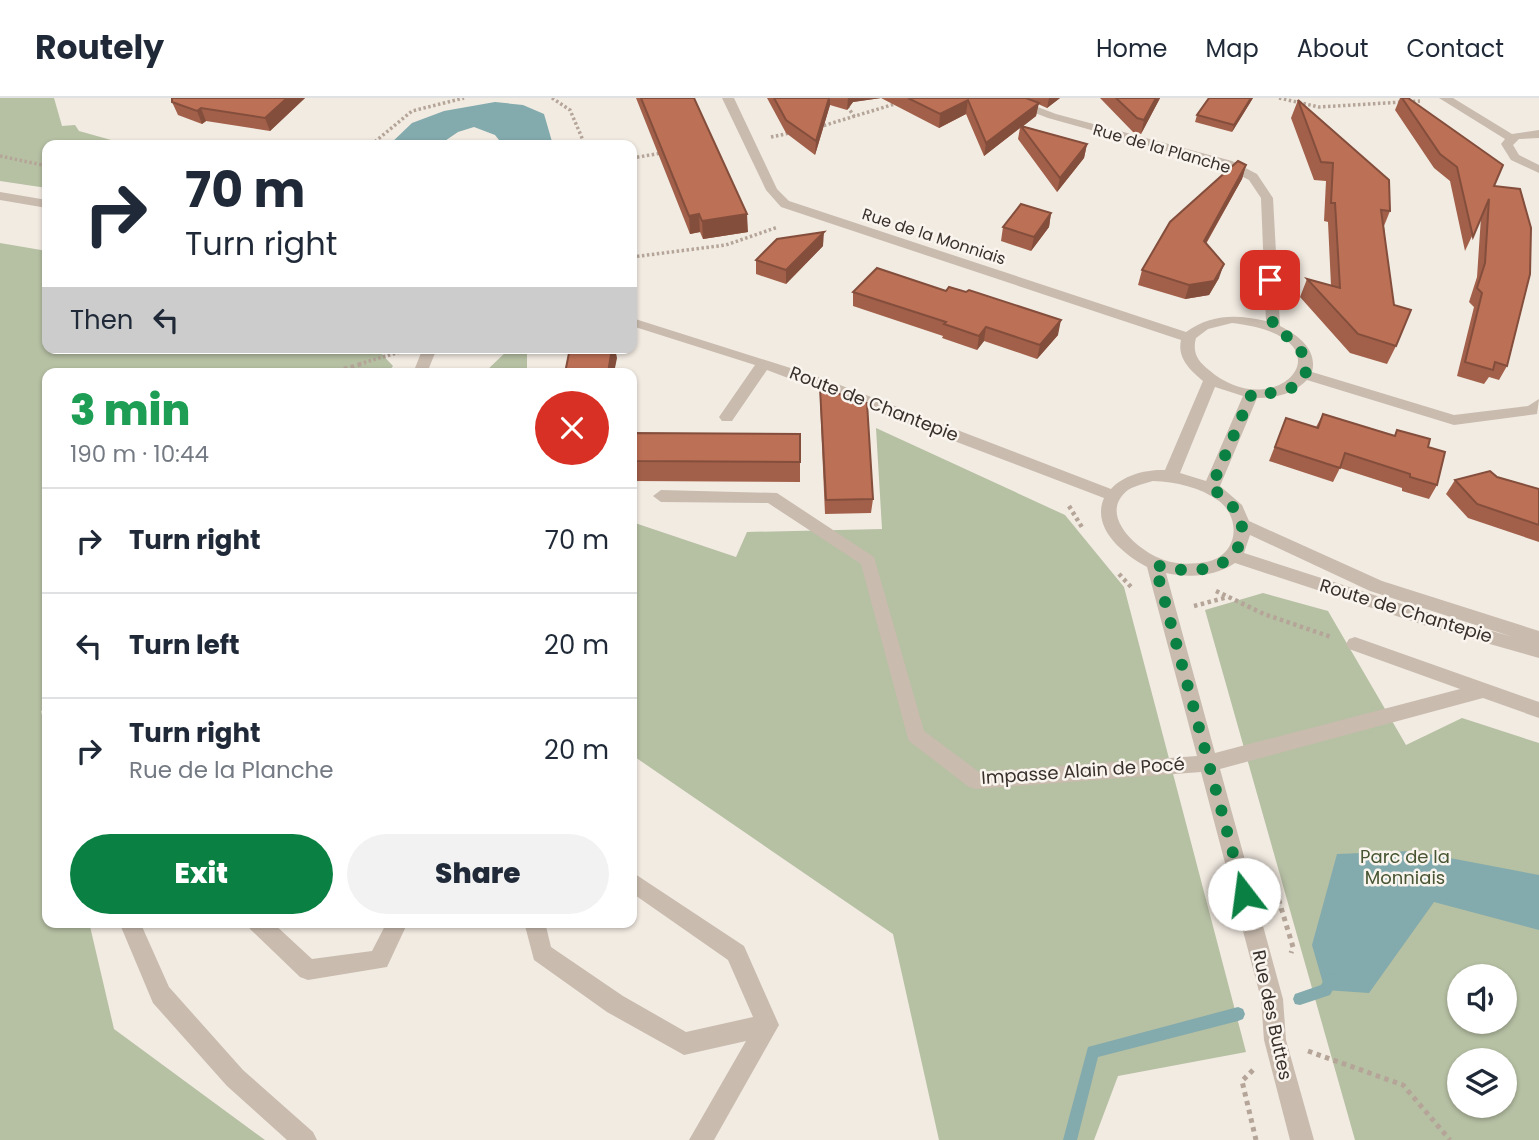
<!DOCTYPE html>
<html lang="en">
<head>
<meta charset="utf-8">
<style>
	body { margin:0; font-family:Poppins,sans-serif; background:#f2f2f3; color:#1f2937; height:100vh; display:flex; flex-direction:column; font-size:26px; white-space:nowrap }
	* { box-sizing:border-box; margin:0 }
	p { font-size:23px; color:#747a83 }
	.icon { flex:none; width:38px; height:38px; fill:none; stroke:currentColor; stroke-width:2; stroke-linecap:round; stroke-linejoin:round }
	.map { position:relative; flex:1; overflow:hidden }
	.side { position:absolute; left:42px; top:270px; width:595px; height:560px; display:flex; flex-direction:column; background:#fff; border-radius:14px; box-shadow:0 2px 5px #0004 }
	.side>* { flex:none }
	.banner { position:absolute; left:42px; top:42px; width:595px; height:214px; border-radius:14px; box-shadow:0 2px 5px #0004; background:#fff; color:#1f2937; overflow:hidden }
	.tools { position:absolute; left:1447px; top:866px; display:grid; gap:14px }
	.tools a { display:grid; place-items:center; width:70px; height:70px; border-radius:50%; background:#fff; box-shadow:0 2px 5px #0004; font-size:35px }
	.pin { position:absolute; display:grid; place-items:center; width:60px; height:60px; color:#fff; margin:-30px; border-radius:14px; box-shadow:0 4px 10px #0006 }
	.me { position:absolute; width:77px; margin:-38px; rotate:345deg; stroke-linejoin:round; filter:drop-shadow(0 0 5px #0008) }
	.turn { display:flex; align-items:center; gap:24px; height:147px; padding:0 28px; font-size:32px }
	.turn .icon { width:91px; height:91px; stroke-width:2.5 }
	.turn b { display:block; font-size:49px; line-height:60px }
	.then { display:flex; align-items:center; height:66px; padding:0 28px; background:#0003; gap:14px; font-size:26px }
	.round { display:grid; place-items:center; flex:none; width:74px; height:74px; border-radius:37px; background:#f2f2f3 }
	.overview { display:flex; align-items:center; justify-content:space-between; height:119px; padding:0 28px }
	h1 { font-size:42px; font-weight:800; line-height:52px; color:#1e9e55 }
	.cta { display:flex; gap:14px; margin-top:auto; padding:14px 28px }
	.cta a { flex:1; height:80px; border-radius:42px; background:#0b8043; color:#fff; font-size:28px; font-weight:800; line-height:80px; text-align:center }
	.cta a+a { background:#f2f2f3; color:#1f2937 }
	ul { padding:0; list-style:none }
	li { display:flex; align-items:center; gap:21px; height:105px; padding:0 28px; border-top:2px solid #e0e1e3 }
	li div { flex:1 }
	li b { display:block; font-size:26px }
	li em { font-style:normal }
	header { display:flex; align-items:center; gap:42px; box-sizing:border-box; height:98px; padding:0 35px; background:#fff; border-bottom:2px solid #e0e1e3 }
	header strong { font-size:33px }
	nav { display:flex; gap:38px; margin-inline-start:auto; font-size:24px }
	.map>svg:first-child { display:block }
	.green { fill:#b6c0a3; fill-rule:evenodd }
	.water { fill:#83aaad }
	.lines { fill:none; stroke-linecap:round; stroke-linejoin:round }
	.stream { fill:#83aaad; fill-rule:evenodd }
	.path-far2 { stroke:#b5a598; stroke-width:3.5; stroke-dasharray:2.5 2.5; stroke-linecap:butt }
	.path-far1 { stroke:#b5a598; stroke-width:4.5; stroke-dasharray:3.5 3.5; stroke-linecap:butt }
	.path { stroke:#b5a598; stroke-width:5; stroke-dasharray:4.5 4.5; stroke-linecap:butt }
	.minor { fill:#c9bbae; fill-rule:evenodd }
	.wall { fill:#a2604a }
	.shaded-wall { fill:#844e3c }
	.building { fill:#bc7056; stroke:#844e3c; stroke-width:2 }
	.route { stroke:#0b8043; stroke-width:12; stroke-dasharray:0 21.6 }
	.labels { text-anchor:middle; stroke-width:5; stroke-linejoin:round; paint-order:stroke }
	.far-street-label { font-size:16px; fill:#39302c; stroke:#f9f4ee }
	.street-label { font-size:18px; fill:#39302c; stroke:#f9f4ee }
	.park-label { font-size:18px; fill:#475532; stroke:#f9f4ee }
</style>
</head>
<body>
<header>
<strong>Routely</strong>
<nav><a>Home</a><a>Map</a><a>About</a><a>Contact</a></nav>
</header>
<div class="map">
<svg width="1539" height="1042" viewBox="0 0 1539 1042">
	<rect width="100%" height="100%" fill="#f2ebe2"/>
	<g class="green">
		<path d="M0 0H54L62 28 75 27 79 33 129 47H47V90L0 83Z"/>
		<path d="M0 145 47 153V250H376L393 268 388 275H47V610L41 613 47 640V824H89L114 931 265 1042H0Z"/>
		<path d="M510 250H527V275H484Z"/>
		<path d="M876 330 1065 417 1124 489 1246 954 1118 978 1094 1042H939L893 836 632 657V424L736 459 747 434 882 431Z"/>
		<path d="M1263 495 1328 513 1406 647 1462 620 1539 645V1042H1355L1205 512ZM1460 878H1505V924H1460ZM1460 962H1505V1008H1460Z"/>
	</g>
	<g class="water">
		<path d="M495 4 523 7 544 16 553 47H503L495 37 474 29 458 34 439 47H389L412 25 444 13Z"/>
		<path d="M1413 753 1539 777V832L1434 804 1369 895 1325 892 1312 847 1337 756Z"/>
	</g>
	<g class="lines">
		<g class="stream">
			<path d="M1332 875 1337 877 1339 881 1330 897 1300 907 1295 906 1293 901 1295 896 1321 887 1327 877Z"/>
			<path d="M1238 909 1243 911 1245 916 1243 921 1238 923 1098 959 1077 1042H1063L1088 949Z"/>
		</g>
		<g class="path-far2">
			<path d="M552 0 570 12 585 47"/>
			<path d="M842 0 855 20"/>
			<path d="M1279 0 1319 9 1420 3"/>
			<path d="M819 29 898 5"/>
			<path d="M771 39 790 35"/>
			<path d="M371 47 412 13 464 0"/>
			<path d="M0 58 47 68"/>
			<path d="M632 60 662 55"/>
			<path d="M632 159 726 147 778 129"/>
			<path d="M359 266 400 254"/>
		</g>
		<g class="path-far1">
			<path d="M344 271 365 265"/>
			<path d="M1069 408 1083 431"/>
			<path d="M1119 476 1132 490"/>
			<path d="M1216 493 1264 516 1331 539"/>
			<path d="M1194 508 1228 499"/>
		</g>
		<g class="path">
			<path d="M1276 793 1293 849 1291 855"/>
			<path d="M1308 953 1403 987 1450 1042"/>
			<path d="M1253 972 1242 983 1256 1042"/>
		</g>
		<g class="minor">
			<path d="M722 0H734L777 91 789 103 1186 234C1211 216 1237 216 1266 223L1261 100 1249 82 1224 69 1048 20 997 0H1014L1056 16 1232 63 1257 76 1273 100 1280 228C1298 237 1318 252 1312 274L1454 317 1528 308 1539 301 1537 316 1454 327 1307 282C1293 296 1276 300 1257 300L1220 388 1242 407 1249 423 1382 483 1539 533V560L1433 530 1235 465C1214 479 1190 480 1166 475L1215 655 1460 591 1349 551 1346 546 1349 541 1355 539 1539 604V620L1483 600 1220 671 1283 901 1286 942 1314 1042H1290L1264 942 1261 901 1201 674 976 691 969 689 909 643 907 637 861 466 768 405 661 404 653 398 661 392 777 395 874 459 924 633 979 674 1197 658 1147 469C1123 456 1091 430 1104 400L767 272 732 323H722L719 319 755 267 632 228V220L819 279 1111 391C1123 377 1147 371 1165 372L1203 283C1190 272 1177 260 1181 242L781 109 766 92ZM1232 225C1358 239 1277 331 1209 272 1198 263 1192 255 1196 240L1208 231ZM1215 289 1243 298 1206 383 1180 375ZM1153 383C1176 384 1200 389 1219 403 1242 421 1238 458 1206 464 1192 466 1178 467 1164 462 1139 454 1096 417 1128 392 1134 388 1146 385 1153 383ZM1250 437 1370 493 1513 539 1433 516 1244 455Z"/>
			<path d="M1439 0H1453L1512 36 1539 32V40L1519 41 1513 47 1519 57 1539 67V75L1511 62 1501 46 1505 41Z"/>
			<path d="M0 94 47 102V110L0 102Z"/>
			<path d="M423 250H437L427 275H413Z"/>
			<path d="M632 774 744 848 779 927 714 1042H689L746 943 684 957 607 914 534 862 524 824H545L551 849 623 898 686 934 753 919 728 862 632 795Z"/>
			<path d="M119 824H140L169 889 243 972 313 1034 317 1042H287L227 988 153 905Z"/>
			<path d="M247 824H272L312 861 372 853 387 824H408L387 869 308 882 300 879 250 831Z"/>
		</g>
	</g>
	<g class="wall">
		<path d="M305 0 270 33 206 23 202 26 178 17 172 4Z"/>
		<path d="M636 0H694L748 134 703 141 700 134 690 136Z"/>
		<path d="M767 0H1060L1047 10 1038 6 1036 18 1023 28 1087 46 1084 60 1057 94 1018 41 1020 30 984 58 966 16 939 30 881 0 853 4 847 12 830 7 815 57 786 35Z"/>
		<path d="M1100 0H1160L1141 36 1133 34Z"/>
		<path d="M1253 0 1232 34 1195 24 1197 17Z"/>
		<path d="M1400 0H1408L1494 88 1507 268 1499 282 1489 279 1484 286 1457 278 1474 209 1469 204 1477 179 1481 119 1465 153 1450 83 1434 70 1395 12Z"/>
		<path d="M1298 2 1390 113 1384 128 1396 248 1387 266 1350 255 1300 199 1307 181 1331 188 1328 124 1324 123 1326 83 1314 82 1291 20Z"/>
		<path d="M1246 67 1242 81 1206 146 1219 180 1209 197 1185 201 1138 187 1142 172Z"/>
		<path d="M1051 115 1049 129 1031 153 1001 143 1003 129Z"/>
		<path d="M823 148 786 186 756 176V162Z"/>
		<path d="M853 194 1058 237 1037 261 984 243 977 252 942 240 943 238 853 208Z"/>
		<path d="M820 290 873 401 871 415 825 416 820 304Z"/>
		<path d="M1323 316 1394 338 1397 332 1428 349 1437 387 1429 401 1402 393V390L1340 370 1333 384 1269 363 1286 320 1316 329Z"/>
		<path d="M632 335 800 336V384L632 383Z"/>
		<path d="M1497 379 1539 391V444L1468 420 1446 396 1455 382Z"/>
	</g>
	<g class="shaded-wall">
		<path d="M287 0H305L270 33 265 20Z"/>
		<path d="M829 0H830V7L815 57 816 43Z"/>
		<path d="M848 0H881L853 4 847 12Z"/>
		<path d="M1049 0H1060L1047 10Z"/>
		<path d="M1156 0H1160L1159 2 1141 36 1144 22Z"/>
		<path d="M1251 0H1253L1232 34 1234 27Z"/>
		<path d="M968 2 966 16 939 30 940 16Z"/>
		<path d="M1039 5 1036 18 1022 29 1021 28 1020 30 984 58 986 45Z"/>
		<path d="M201 10 206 23 202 26 197 13Z"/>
		<path d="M1087 46 1084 60 1057 94 1060 80Z"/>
		<path d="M1246 67 1242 81 1199 157 1204 143Z"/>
		<path d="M1051 115 1049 129 1031 153 1034 139Z"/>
		<path d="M699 116 700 134 690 136 689 118Z"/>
		<path d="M747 116 748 134 703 141 702 123Z"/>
		<path d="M824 134 823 148 786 186V172Z"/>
		<path d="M1224 166 1219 180 1209 197 1185 201 1189 187Z"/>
		<path d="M1061 222 1058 237 1037 261 1040 247Z"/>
		<path d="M986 229 984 243 977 252 979 238Z"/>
		<path d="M612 250H615L617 260 614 275H608Z"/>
	</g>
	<g class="building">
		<path d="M172 0H287L265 20 201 10 197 13 172 4Z"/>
		<path d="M641 0H694L747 116 702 123 699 116 689 118Z"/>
		<path d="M774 0H829L816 43 786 22Z"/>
		<path d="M908 0H1026L1039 5 986 45 968 2 940 16Z"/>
		<path d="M1116 0H1156L1144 22 1137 20Z"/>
		<path d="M1209 0H1251L1234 27 1197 17Z"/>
		<path d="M1402 0H1408L1503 67 1494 88 1520 91 1531 130 1530 176 1507 268 1495 264 1493 272 1465 264 1482 195 1477 190 1485 165 1489 101 1473 139 1457 69 1440 56Z"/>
		<path d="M1298 2 1389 82 1390 113 1381 112 1394 207 1411 212 1396 248 1358 236 1307 181 1340 190 1335 105H1331L1333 65 1321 64Z"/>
		<path d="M1021 28 1087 46 1060 80Z"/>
		<path d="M1238 63 1246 67 1204 143 1224 166 1214 183 1189 187 1142 172 1170 124Z"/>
		<path d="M1021 106 1051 115 1034 139 1003 129Z"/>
		<path d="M824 134 786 172 756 162 777 141Z"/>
		<path d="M877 170 946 193 949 189 966 194 969 192 1061 222 1040 247 986 229 979 238 944 226 946 224 853 194Z"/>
		<path d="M570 250H612L608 275H565Z"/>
		<path d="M820 290 867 305 873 401 826 402Z"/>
		<path d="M1323 316 1395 338 1397 332 1430 341 1428 349 1445 354 1437 387 1410 379V376L1345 355 1340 370 1275 349 1286 320 1318 330Z"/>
		<path d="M632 335 800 336V364L632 363Z"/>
		<path d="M1490 373 1497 379 1539 391V427L1477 406 1455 382Z"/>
	</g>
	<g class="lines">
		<path class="route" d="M1244 796 1155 467C1172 471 1187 474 1204 471 1233 467 1254 439 1235 412 1229 402 1220 396 1211 390L1252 295C1311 300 1328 261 1273 229L1270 182"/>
	</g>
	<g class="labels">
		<g class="far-street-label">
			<text transform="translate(1162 50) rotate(16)" y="6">Rue de la Planche</text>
			<text transform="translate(934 138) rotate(18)" y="6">Rue de la Monniais</text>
		</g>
		<g class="street-label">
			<text transform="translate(874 306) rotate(21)" y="6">Route de Chantepie</text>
			<text transform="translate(1406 513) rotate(17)" y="6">Route de Chantepie</text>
			<text transform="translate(1083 673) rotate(-4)" y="6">Impasse Alain de Pocé</text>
			<text transform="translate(1272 917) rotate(78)" y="6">Rue des Buttes</text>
		</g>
		<g class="park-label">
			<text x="1405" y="765">Parc de la<tspan x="1405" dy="21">Monniais</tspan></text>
		</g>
	</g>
</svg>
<div class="tools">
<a><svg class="icon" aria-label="sound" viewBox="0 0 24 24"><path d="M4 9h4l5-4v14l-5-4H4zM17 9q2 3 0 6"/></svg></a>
<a><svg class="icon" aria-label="layers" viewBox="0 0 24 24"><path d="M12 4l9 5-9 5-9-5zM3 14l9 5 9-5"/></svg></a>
</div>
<div class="pin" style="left:1270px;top:182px;background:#d93025"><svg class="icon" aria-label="arrive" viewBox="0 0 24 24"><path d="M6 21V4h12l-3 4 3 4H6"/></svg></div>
<svg class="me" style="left:1244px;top:796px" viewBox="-20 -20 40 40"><circle r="19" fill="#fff"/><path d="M0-13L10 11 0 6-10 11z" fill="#0b8043"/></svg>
<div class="banner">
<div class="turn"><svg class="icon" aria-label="right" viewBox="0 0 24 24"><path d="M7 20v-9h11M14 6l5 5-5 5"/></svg><div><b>70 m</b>Turn right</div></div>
<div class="then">Then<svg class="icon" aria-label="left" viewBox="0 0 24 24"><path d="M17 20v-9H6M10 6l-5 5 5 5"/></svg></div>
</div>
<section class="side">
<div class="overview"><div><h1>3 min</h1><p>190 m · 10:44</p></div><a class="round" style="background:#d93025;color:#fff"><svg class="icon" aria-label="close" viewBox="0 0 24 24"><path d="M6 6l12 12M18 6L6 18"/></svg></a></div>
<ul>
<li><svg class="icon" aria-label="right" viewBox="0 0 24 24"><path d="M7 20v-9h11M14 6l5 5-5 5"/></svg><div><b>Turn right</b></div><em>70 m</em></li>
<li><svg class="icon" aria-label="left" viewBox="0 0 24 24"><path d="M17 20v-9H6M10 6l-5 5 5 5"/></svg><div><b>Turn left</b></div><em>20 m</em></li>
<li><svg class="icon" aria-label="right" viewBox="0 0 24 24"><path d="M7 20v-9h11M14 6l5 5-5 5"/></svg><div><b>Turn right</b><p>Rue de la Planche</p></div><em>20 m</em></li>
</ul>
<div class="cta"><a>Exit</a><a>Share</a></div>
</section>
</div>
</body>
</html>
